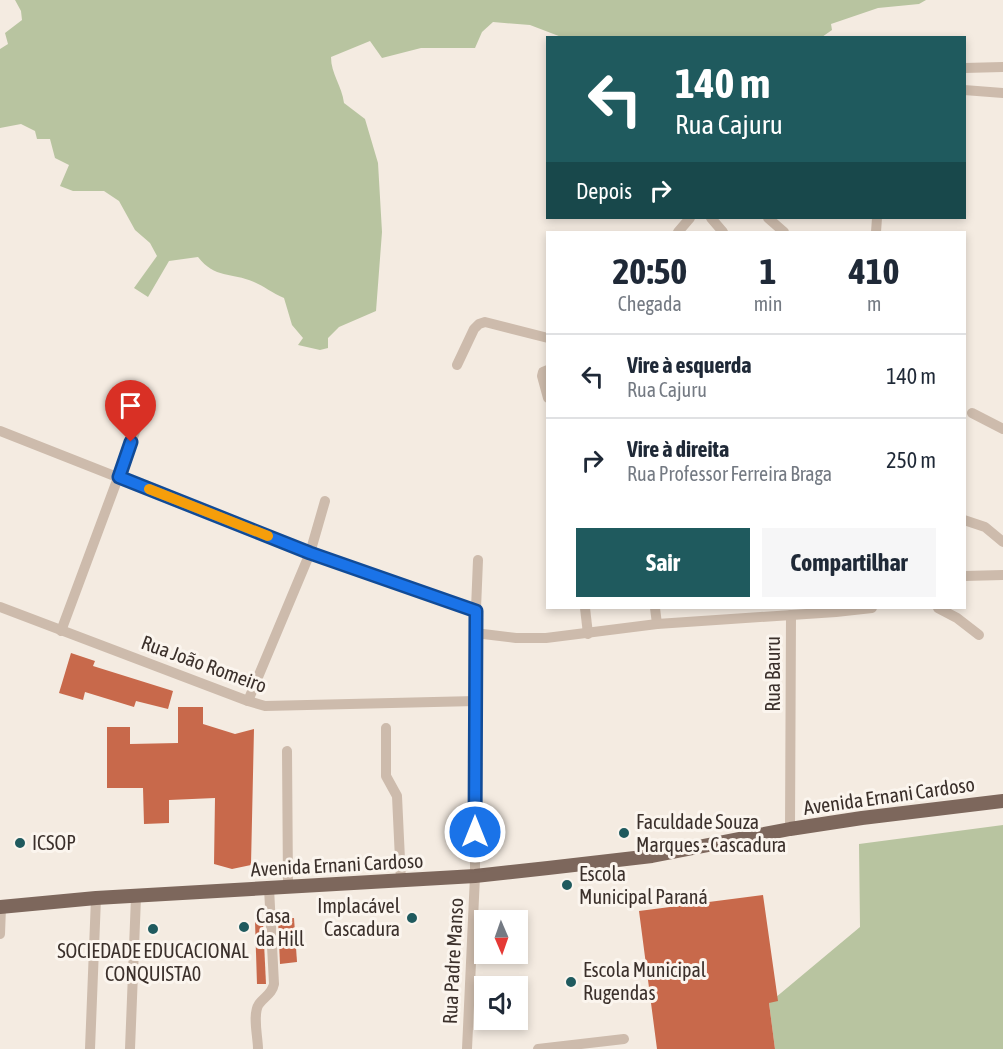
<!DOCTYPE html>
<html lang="pt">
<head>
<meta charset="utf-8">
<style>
	body { margin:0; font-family:"Asap Condensed",sans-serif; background:#f6f6f7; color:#1f2937; height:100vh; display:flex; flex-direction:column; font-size:22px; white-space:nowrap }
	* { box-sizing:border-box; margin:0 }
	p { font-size:20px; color:#747a83 }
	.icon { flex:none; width:33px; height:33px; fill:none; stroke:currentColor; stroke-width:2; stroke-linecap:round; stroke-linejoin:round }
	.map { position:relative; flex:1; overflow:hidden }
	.details { position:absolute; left:546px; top:231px; width:420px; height:378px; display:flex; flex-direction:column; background:#fff; border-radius:0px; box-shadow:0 3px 9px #0003 }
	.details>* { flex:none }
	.guide { position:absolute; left:546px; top:36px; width:420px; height:183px; border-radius:0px; box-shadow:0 3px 9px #0003; background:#1f5a5e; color:#fff; overflow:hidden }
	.needle { width:39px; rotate:178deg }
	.tools { position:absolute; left:474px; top:910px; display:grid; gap:12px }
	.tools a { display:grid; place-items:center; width:54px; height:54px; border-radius:0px; background:#fff; box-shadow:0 3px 9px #0003; font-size:30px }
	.pin { position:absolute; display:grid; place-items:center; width:51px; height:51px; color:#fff; margin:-62px -26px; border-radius:50% 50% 50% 0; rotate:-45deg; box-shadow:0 0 6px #0007 }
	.pin .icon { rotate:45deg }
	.me { position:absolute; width:66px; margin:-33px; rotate:0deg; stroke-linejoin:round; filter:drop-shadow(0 0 4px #0008) }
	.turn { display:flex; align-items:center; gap:21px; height:126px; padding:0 30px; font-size:27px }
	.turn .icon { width:78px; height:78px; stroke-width:2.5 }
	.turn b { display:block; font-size:42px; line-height:51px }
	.then { display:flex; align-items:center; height:57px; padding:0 30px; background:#0003; gap:12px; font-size:22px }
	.eta { display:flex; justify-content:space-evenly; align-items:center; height:102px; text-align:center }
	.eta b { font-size:36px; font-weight:700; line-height:42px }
	.primary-button { display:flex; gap:12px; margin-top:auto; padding:12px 30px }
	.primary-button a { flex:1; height:69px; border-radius:0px; background:#1f5a5e; color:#fff; font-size:24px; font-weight:700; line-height:69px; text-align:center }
	.primary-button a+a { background:#f6f6f7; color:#1f2937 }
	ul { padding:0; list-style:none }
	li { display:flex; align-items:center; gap:18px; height:84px; padding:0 30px; border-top:2px solid #e0e1e3 }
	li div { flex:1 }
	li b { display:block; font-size:22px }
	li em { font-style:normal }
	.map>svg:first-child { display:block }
	.green { fill:#b8c4a0 }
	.building { fill:#c8694b }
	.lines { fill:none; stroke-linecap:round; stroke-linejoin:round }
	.minor { stroke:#cdbbac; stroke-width:10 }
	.major { stroke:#7d675c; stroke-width:14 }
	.route-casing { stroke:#114b97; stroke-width:15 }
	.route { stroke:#1a73e8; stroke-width:10 }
	.slow { stroke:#f59e0b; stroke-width:10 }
	.poi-dot { fill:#1f5a5e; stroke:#fbf5ee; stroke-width:2 }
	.labels { text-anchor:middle; stroke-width:6; stroke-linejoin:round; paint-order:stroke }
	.street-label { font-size:20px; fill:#3b302b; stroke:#fbf5ee }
	.poi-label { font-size:20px; fill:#3b302b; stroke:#fbf5ee; text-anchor:start }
</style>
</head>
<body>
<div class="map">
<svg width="1003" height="1049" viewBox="0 0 1003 1049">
	<rect width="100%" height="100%" fill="#f4ebe1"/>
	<g class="green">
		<path d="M15 0H926L919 4 878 8 831 24 832 30 822 37 564 38 530 25 493 22 482 32 475 48H421L382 58 370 41 331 57C331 74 342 86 344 103L365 119 378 163 382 232 376 311 339 327 328 338V348L320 350 298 345 303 338 292 325 284 298C272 293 264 286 254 282 231 272 215 279 198 257L169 261 148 297 134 288 157 256 150 243 135 230 119 201 104 191H73L60 186 69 165 55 158 50 139H37L35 131 21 124 0 128V49L8 44 5 33 22 20 21 11Z"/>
		<path d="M1003 825V1049H775L769 1003 860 927 859 844Z"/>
	</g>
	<g class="building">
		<path d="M71 653 95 661 93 666 173 691 168 709 136 701 134 707 85 692 83 700 59 693Z"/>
		<path d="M178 707H203V724L235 734 254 729 251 865 232 869 214 864 215 798 169 800V823L144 824 143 788H107V727H130V744L178 743Z"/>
		<path d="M763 895 778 1001 769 1003 775 1049H657L639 911Z"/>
		<path d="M294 918 297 962 280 964 278 919Z"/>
		<path d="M255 922H263L266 984H257Z"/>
	</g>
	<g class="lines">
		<g class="minor">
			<path d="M964 68 1003 67"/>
			<path d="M964 90 1003 93"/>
			<path d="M711 218 723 232"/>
			<path d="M768 218 784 232"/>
			<path d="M678 232 690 218"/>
			<path d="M876 232 877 218"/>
			<path d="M457 365 474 329 479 324 485 322 548 338"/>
			<path d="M548 370 543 372 542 376 548 398"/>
			<path d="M972 413 1003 429"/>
			<path d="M0 431 310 553 476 611"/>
			<path d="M964 520 985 527 1003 542"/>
			<path d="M964 576 1003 575"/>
			<path d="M0 607 248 701 265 706 476 701"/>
			<path d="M585 608 588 634"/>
			<path d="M655 608 657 624"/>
			<path d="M938 608 957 618 979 635"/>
			<path d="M61 631 138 424"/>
			<path d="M475 633 516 638H546L657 624 836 612 872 608"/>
			<path d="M248 701 310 553 325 501"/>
			<path d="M386 728V776L397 796 401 881"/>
			<path d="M287 751 288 887"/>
			<path d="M790 829 791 615"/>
			<path d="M0 934 1 907"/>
			<path d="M90 1049 96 898"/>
			<path d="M130 1049 136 897"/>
			<path d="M258 1049C258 1037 252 1014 259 1004 265 996 272 994 274 984L269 888"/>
			<path d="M467 1049 475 876V633L478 560"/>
			<path d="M538 1049 624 1039"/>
		</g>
		<path class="major" d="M0 907 96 898 475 876 548 868 652 856 790 829 862 818 1003 801"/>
	</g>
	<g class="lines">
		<defs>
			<path id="route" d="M131 442 119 477 310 553 476 611 475 832"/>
		</defs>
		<use href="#route" class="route-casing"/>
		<use href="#route" class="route"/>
		<path class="slow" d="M149 489 268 536"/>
	</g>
	<g class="poi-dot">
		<circle cx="624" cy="833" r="6"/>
		<circle cx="20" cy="843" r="6"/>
		<circle cx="567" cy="885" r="6"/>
		<circle cx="412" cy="918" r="6"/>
		<circle cx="244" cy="927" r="6"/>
		<circle cx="153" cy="929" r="6"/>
		<circle cx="571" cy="982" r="6"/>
	</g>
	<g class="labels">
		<g class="street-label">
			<text transform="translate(204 664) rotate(20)" y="7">Rua João Romeiro</text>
			<text transform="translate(773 674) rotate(-90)" y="7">Rua Bauru</text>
			<text transform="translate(889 796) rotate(-8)" y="7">Avenida Ernani Cardoso</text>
			<text transform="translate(337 865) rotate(-3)" y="7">Avenida Ernani Cardoso</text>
			<text transform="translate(453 961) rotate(-87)" y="7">Rua Padre Manso</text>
		</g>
		<g class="poi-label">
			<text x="636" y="829">Faculdade Souza<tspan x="636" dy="23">Marques - Cascadura</tspan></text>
			<text x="32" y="850">ICSOP</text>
			<text x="579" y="881">Escola<tspan x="579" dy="23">Municipal Paraná</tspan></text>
			<text x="400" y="913" text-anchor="end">Implacável<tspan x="400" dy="23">Cascadura</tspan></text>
			<text x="256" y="923">Casa<tspan x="256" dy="23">da Hill</tspan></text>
			<text x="153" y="958" text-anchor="middle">SOCIEDADE EDUCACIONAL<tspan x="153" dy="23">CONQUISTA0</tspan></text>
			<text x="583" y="977">Escola Municipal<tspan x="583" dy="23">Rugendas</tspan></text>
		</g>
	</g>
</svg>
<div class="tools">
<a><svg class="needle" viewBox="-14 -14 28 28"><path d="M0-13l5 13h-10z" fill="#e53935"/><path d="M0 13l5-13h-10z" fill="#747a83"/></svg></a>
<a><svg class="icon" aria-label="sound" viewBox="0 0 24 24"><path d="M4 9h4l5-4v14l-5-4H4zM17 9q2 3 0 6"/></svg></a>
</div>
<div class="pin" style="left:131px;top:442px;background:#d93025"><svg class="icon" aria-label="arrive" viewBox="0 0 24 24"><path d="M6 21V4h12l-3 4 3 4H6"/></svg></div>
<svg class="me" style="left:475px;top:832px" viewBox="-20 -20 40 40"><circle r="17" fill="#1a73e8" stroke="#fff" stroke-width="3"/><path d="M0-11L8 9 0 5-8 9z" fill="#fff"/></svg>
<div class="guide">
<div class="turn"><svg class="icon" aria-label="left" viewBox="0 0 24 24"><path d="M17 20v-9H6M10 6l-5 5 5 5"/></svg><div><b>140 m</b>Rua Cajuru</div></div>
<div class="then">Depois<svg class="icon" aria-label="right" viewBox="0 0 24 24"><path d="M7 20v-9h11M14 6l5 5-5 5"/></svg></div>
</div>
<section class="details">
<div class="eta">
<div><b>20:50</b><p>Chegada</p></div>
<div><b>1</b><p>min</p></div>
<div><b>410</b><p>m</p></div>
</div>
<ul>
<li><svg class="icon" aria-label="left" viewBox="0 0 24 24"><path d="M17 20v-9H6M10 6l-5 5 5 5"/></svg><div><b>Vire à esquerda</b><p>Rua Cajuru</p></div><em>140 m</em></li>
<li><svg class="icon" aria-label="right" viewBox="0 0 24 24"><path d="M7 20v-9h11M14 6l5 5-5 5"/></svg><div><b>Vire à direita</b><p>Rua Professor Ferreira Braga</p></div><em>250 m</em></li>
</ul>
<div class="primary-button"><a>Sair</a><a>Compartilhar</a></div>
</section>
</div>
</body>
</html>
